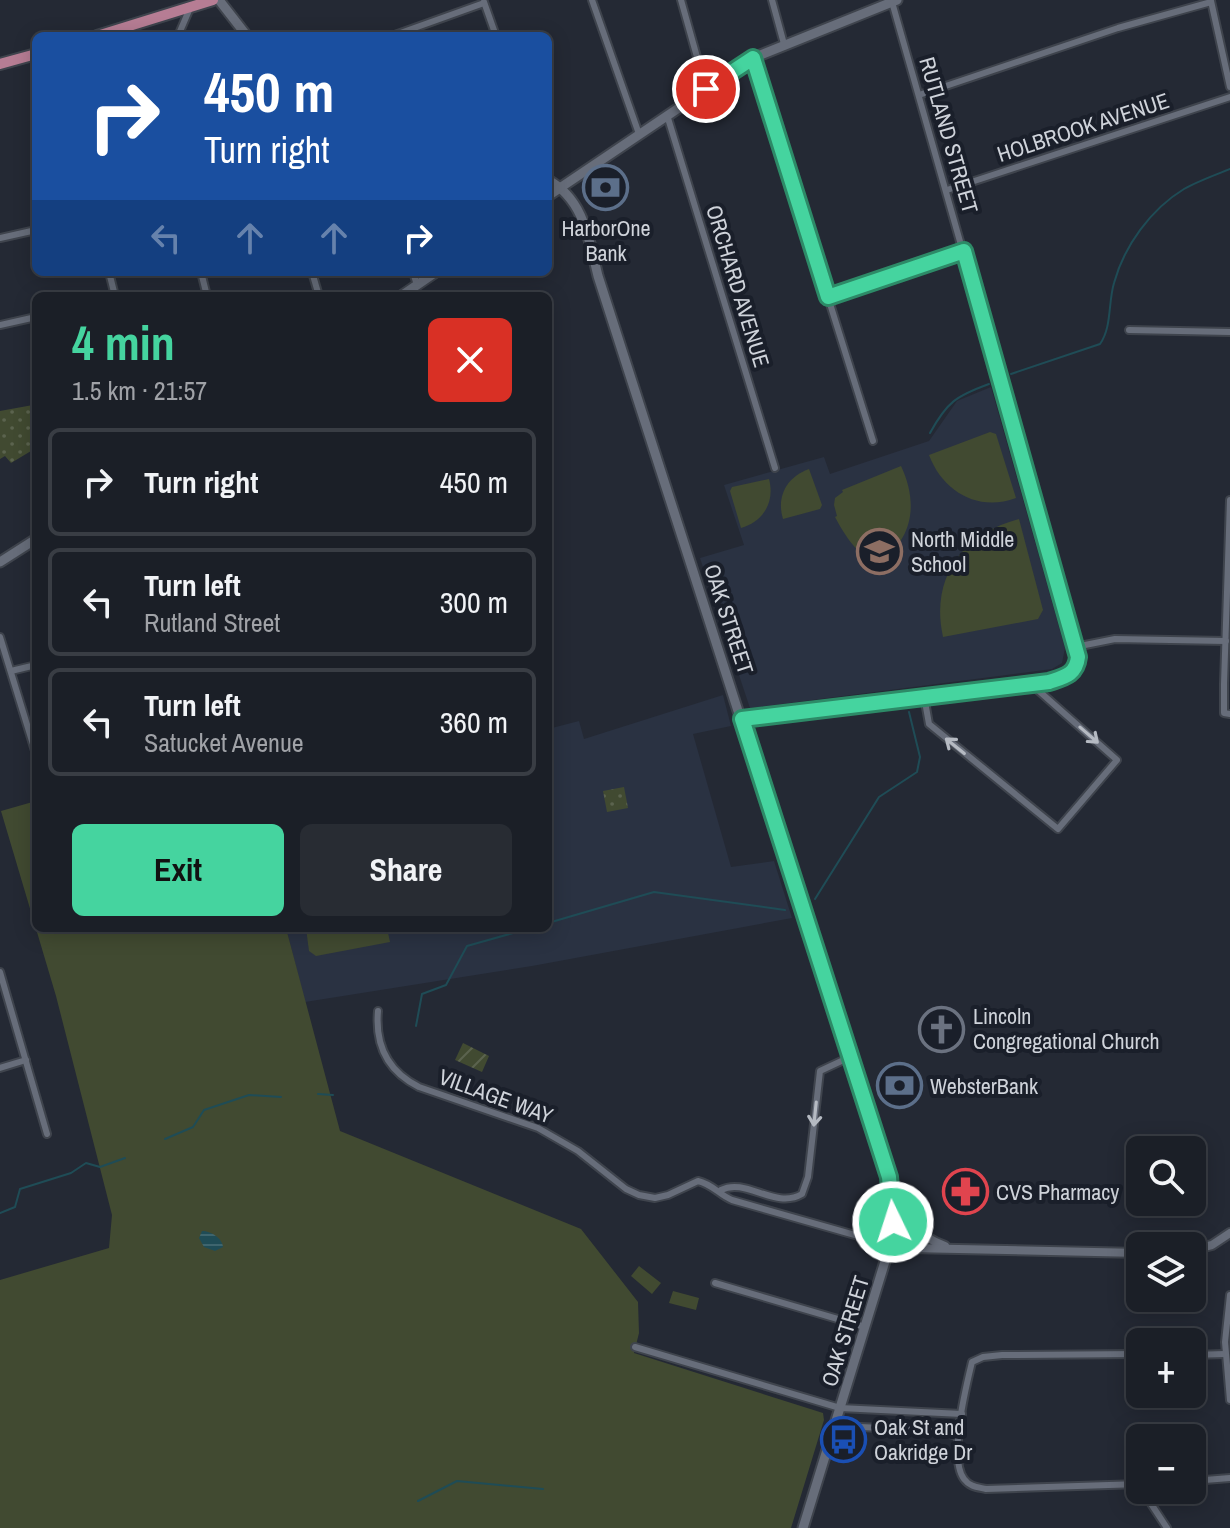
<!DOCTYPE html>
<html lang="en">
<head>
<meta charset="utf-8">
<style>
	body { margin:0; font-family:"Archivo Narrow",sans-serif; background:#282c33; color:#f1f3f6; height:100vh; display:flex; flex-direction:column; font-size:30px; white-space:nowrap }
	* { box-sizing:border-box; margin:0 }
	p { font-size:26px; color:#a0a2a7 }
	.icon { flex:none; width:44px; height:44px; fill:none; stroke:currentColor; stroke-width:2; stroke-linecap:round; stroke-linejoin:round }
	.map { position:relative; flex:1; overflow:hidden }
	.drawer { position:absolute; left:32px; top:292px; width:520px; height:640px; display:flex; flex-direction:column; background:#1b1f27; border-radius:12px; box-shadow:0 4px 20px #0003,0 0 0 2px #393d44 }
	.drawer>* { flex:none }
	.hud { position:absolute; left:32px; top:32px; width:520px; height:244px; border-radius:12px; box-shadow:0 4px 20px #0003,0 0 0 2px #393d44; background:#1a4fa0; color:#fff; overflow:hidden }
	.controls { position:absolute; left:1126px; top:1136px; display:grid; gap:16px }
	.controls a { display:grid; place-items:center; width:80px; height:80px; border-radius:12px; background:#1b1f27; box-shadow:0 4px 20px #0003,0 0 0 2px #393d44; font-size:40px }
	.pin { position:absolute; display:grid; place-items:center; width:68px; height:68px; color:#fff; margin:-34px; border:4px solid #fff; border-radius:50%; box-shadow:0 2px 8px #0007 }
	.me { position:absolute; width:88px; margin:-44px; rotate:356deg; stroke-linejoin:round; filter:drop-shadow(0 0 6px #0008) }
	.turn { display:flex; align-items:center; gap:28px; height:168px; padding:0 40px; font-size:36px }
	.turn .icon { width:104px; height:104px; stroke-width:2.5 }
	.turn b { display:block; font-size:56px; line-height:68px }
	.lanes { display:flex; align-items:center; height:76px; padding:0 40px; background:#0003; justify-content:center; gap:40px; direction:ltr }
	.lanes .off { opacity:.35 }
	.round { display:grid; place-items:center; flex:none; width:84px; height:84px; border-radius:12px; background:#282c33 }
	.headline { display:flex; align-items:center; justify-content:space-between; height:136px; padding:0 40px }
	h1 { font-size:48px; font-weight:800; line-height:60px; color:#45d49f }
	.button { display:flex; gap:16px; margin-top:auto; padding:16px 40px }
	.button a { flex:1; height:92px; border-radius:12px; background:#45d49f; color:#111; font-size:32px; font-weight:800; line-height:92px; text-align:center }
	.button a+a { background:#282c33; color:#f1f3f6 }
	ul { padding:0; list-style:none }
	li { display:flex; align-items:center; gap:24px; height:108px; margin:0 16px 12px; padding:0 24px; border:4px solid #393d44; border-radius:12px }
	li div { flex:1 }
	li b { display:block; font-size:30px }
	li em { font-style:normal }
	.map>svg:first-child { display:block }
	.built { fill:#2a3242 }
	.grass { fill:#414a31 }
	.park { fill:url(#park-dots) }
	.garden { fill:url(#garden-furrows) }
	.water { fill:url(#water-rules) }
	.lines { fill:none; stroke-linecap:round; stroke-linejoin:round }
	.stream { stroke:#1f4c56; stroke-width:2 }
	.minor-casing { stroke:#3f444d; stroke-width:10 }
	.tertiary-casing { stroke:#3f444d; stroke-width:12 }
	.secondary-casing { stroke:#3f444d; stroke-width:13 }
	.primary-casing { stroke:#3f444d; stroke-width:14 }
	.minor { stroke:#676d7a; stroke-width:6 }
	.tertiary { stroke:#676d7a; stroke-width:8 }
	.secondary { stroke:#676d7a; stroke-width:9 }
	.primary { stroke:#b67d94; stroke-width:10 }
	.oneway { stroke:#b5bac2 }
	.route-casing { stroke:#2d8a67; stroke-width:20 }
	.route { stroke:#45d49f; stroke-width:14 }
	.labels { text-anchor:middle; stroke-width:8; stroke-linejoin:round; paint-order:stroke }
	.street-label { font-size:22px; fill:#cfd3da; stroke:#1a1f2a }
	.poi-label { font-size:22px; fill:#cfd3da; stroke:#1a1f2a; text-anchor:start }
</style>
</head>
<body>
<div class="map">
<svg width="1230" height="1528" viewBox="0 0 1230 1528">
	<defs>
		<pattern id="park-dots" width="8" height="8" patternUnits="userSpaceOnUse" patternTransform="scale(2)"><rect width="8" height="8" fill="#414a31"/><path d="M2 2h.1M6 6h.1" fill="none" stroke="#5b634e" stroke-width="1.8" stroke-linecap="round"/></pattern>
		<pattern id="garden-furrows" width="10" height="10" patternUnits="userSpaceOnUse" patternTransform="scale(2)"><rect width="10" height="10" fill="#414a31"/><path d="M-1 1l2-2M0 10L10 0M9 11l2-2" fill="none" stroke="#5b634e"/></pattern>
		<pattern id="water-rules" width="6" height="5" patternUnits="userSpaceOnUse" patternTransform="scale(2)"><rect width="6" height="5" fill="#1f4c56"/><path d="M0 2.5h6" fill="none" stroke="#3e656e"/></pattern>
	</defs>
	<rect width="100%" height="100%" fill="#242934"/>
	<g class="built">
		<path d="M991 387 1065 648 1062 663 1052 669 750 708 700 558 744 545 724 485 824 457 830 474 929 441 957 401Z"/>
		<path d="M723 695 731 726 693 734 731 867 774 861 792 918 532 966 305 1002 286 928H548V729L579 721 584 739Z"/>
	</g>
	<g class="grass">
		<path d="M990 432 996 434 1016 498C978 512 943 492 929 455Z"/>
		<path d="M901 466C918 502 914 539 879 562 859 559 844 534 835 517L837 516 834 505 835 498 843 492 842 490Z"/>
		<path d="M809 469 822 505 820 509 783 519C776 496 787 477 809 469Z"/>
		<path d="M769 479C775 502 764 521 741 528L730 491 732 487Z"/>
		<path d="M1019 519 1043 610 1038 619 943 637C930 578 962 534 1019 519Z"/>
		<path d="M36 801V928H286L340 1131 581 1229 638 1302 639 1333 634 1353 823 1413 824 1420 791 1528H0V1280L109 1248 112 1215 56 996 1 811Z"/>
		<path d="M306 928H387L390 942 316 956 309 951Z"/>
		<path d="M639 1266 661 1283 652 1294 631 1276Z"/>
		<path d="M673 1291 699 1298 696 1310 669 1303Z"/>
	</g>
	<g class="park">
		<path d="M33 405 36 416V448L11 463 5 456 0 459V411Z"/>
		<path d="M624 787 628 808 607 812 603 791Z"/>
	</g>
	<path class="garden" d="M463 1043 489 1056 482 1072 455 1060Z"/>
	<path class="water" d="M202 1231C211 1231 222 1238 223 1247L215 1251 204 1247 199 1238Z"/>
	<g class="lines">
		<g class="stream">
			<path d="M1011 374 1100 344C1112 327 1108 303 1114 283 1124 246 1151 209 1184 189 1198 181 1215 175 1230 169"/>
			<path d="M930 433C947 402 956 396 989 384"/>
			<path d="M815 899 879 797 917 772 920 757 909 712"/>
			<path d="M548 923 654 892 785 910"/>
			<path d="M416 1026 422 994 446 985 467 946 531 928"/>
			<path d="M318 1094 333 1095"/>
			<path d="M165 1139 193 1127 204 1110 249 1095 281 1097"/>
			<path d="M0 1213 15 1207 20 1189 71 1173 86 1163 100 1167 125 1158"/>
			<path d="M418 1501 457 1481 543 1489"/>
		</g>
		<defs>
			<g id="minor">
				<path d="M592 0 639 134"/>
				<path d="M681 0 706 89"/>
				<path d="M772 0 784 44"/>
				<path d="M1211 1 1230 87"/>
				<path d="M484 2 496 36"/>
				<path d="M178 36 190 8"/>
				<path d="M392 36 484 3"/>
				<path d="M753 58 873 441"/>
				<path d="M919 95 1118 28 1211 2"/>
				<path d="M667 115 775 468"/>
				<path d="M947 190 1230 97"/>
				<path d="M0 238 36 230"/>
				<path d="M109 272 115 296"/>
				<path d="M201 272 207 296"/>
				<path d="M312 272 319 296"/>
				<path d="M413 272 417 285"/>
				<path d="M828 297 964 251"/>
				<path d="M0 325 36 317"/>
				<path d="M1129 330 1230 332"/>
				<path d="M1230 500 1224 684V713L1230 714"/>
				<path d="M0 637 36 754"/>
				<path d="M1075 647 1115 639 1226 641"/>
				<path d="M11 671 36 665"/>
				<path d="M924 696 929 724 1058 829 1117 760 1031 684"/>
				<path d="M742 719 1049 682 1065 677 1077 666 1078 657 892 2"/>
				<path d="M0 972 47 1134"/>
				<path d="M378 1011C375 1045 387 1071 419 1087L538 1128 578 1151 626 1189 639 1195 655 1198 668 1195 698 1181C712 1184 720 1195 732 1200L890 1245"/>
				<path d="M0 1068 26 1060"/>
				<path d="M721 1190C746 1177 775 1210 802 1194L808 1177 820 1071 850 1057"/>
				<path d="M715 1283 865 1327"/>
				<path d="M1230 1295 1225 1342 1230 1400"/>
				<path d="M635 1347 840 1408 962 1414"/>
				<path d="M1140 1354 1002 1355 983 1357 972 1362C966 1387 948 1458 964 1479 970 1487 977 1487 986 1489L1140 1484"/>
				<path d="M1192 1355 1225 1354"/>
				<path d="M835 1426 932 1430 959 1436"/>
				<path d="M1192 1481 1230 1478"/>
				<path d="M1142 1490 1167 1528"/>
			</g>
			<g id="tertiary">
				<path d="M892 1191C905 1216 916 1236 945 1246"/>
				<path d="M890 1245 910 1248 1140 1253"/>
				<path d="M1192 1250 1212 1245 1230 1233"/>
			</g>
			<g id="secondary">
				<path d="M219 0 247 36"/>
				<path d="M548 180C584 199 589 240 598 276L890 1183 893 1222 890 1245 803 1528"/>
				<path d="M548 196 753 58 897 0"/>
				<path d="M401 296 436 272"/>
				<path d="M0 562 36 539"/>
			</g>
			<g id="primary">
				<path d="M97 36 213 0"/>
				<path d="M0 64 36 54"/>
			</g>
		</defs>
		<use href="#minor" class="minor-casing"/>
		<use href="#tertiary" class="tertiary-casing"/>
		<use href="#secondary" class="secondary-casing"/>
		<use href="#primary" class="primary-casing"/>
		<use href="#minor" class="minor"/>
		<use href="#tertiary" class="tertiary"/>
		<use href="#secondary" class="secondary"/>
		<use href="#primary" class="primary"/>
	</g>
	<defs><path id="oneway-shaft" d="M-6 0H5M1.5-3L5.5 0L1.5 3" fill="none" stroke-width="1.6" stroke-linecap="round" stroke-linejoin="round" transform="scale(2)"/></defs>
	<g class="oneway">
		<use href="#oneway-shaft" transform="translate(1089 735) rotate(41)"/>
		<use href="#oneway-shaft" transform="translate(955 746) rotate(-141)"/>
		<use href="#oneway-shaft" transform="translate(815 1114) rotate(96)"/>
	</g>
	<g class="lines">
		<defs>
			<path id="route" d="M706 89 753 58 828 297 964 251 1078 657C1076 675 1064 677 1049 682L742 719 889 1177 893 1222"/>
		</defs>
		<use href="#route" class="route-casing"/>
		<use href="#route" class="route"/>
	</g>
	<defs>
		<symbol id="bank-ring" viewBox="-11 -11 22 22"><circle r="9.5" fill="#1a1f2a" stroke="#5c6f8a" stroke-width="1.5"/><path d="M-6-4H6V4H-6ZM0-2.3a2.3 2.3 0 1 0 0 4.6a2.3 2.3 0 1 0 0-4.6Z" fill="#5c6f8a"/></symbol>
		<symbol id="school-ring" viewBox="-11 -11 22 22"><circle r="9.5" fill="#1a1f2a" stroke="#8d6e63" stroke-width="1.5"/><path d="M0-5L7-2L0 1L-7-2ZM-4 1L0 2.5L4 1V4Q0 6-4 4Z" fill="#8d6e63"/></symbol>
		<symbol id="church-ring" viewBox="-11 -11 22 22"><circle r="9.5" fill="#1a1f2a" stroke="#6b7280" stroke-width="1.5"/><path d="M-1.2-6h2.4v3.5h3.3v2.4h-3.3V6h-2.4V-.1h-3.3v-2.4h3.3Z" fill="#6b7280"/></symbol>
		<symbol id="pharmacy-ring" viewBox="-11 -11 22 22"><circle r="9.5" fill="#1a1f2a" stroke="#e0444e" stroke-width="1.5"/><path d="M-2-6h4v4h4v4h-4v4h-4v-4h-4v-4h4Z" fill="#e0444e"/></symbol>
		<symbol id="bus-ring" viewBox="-11 -11 22 22"><circle r="9.5" fill="#1a1f2a" stroke="#1a4fb4" stroke-width="1.5"/><path d="M-5-6H5V4H4V6H2V4H-2V6H-4V4H-5ZM-3.5-4V0h7V-4ZM-3.5 1.2v1.5H-2V1.2ZM2 1.2v1.5H3.5V1.2Z" fill="#1a4fb4"/></symbol>
	</defs>
	<g fill-rule="evenodd">
		<use href="#bank-ring" x="580" y="162" width="51" height="51"/>
		<use href="#school-ring" x="854" y="526" width="51" height="51"/>
		<use href="#church-ring" x="916" y="1004" width="51" height="51"/>
		<use href="#bank-ring" x="874" y="1060" width="51" height="51"/>
		<use href="#pharmacy-ring" x="940" y="1166" width="51" height="51"/>
		<use href="#bus-ring" x="818" y="1414" width="51" height="51"/>
	</g>
	<g class="labels">
		<g class="street-label">
			<text transform="translate(1083 127) rotate(-18)" y="8">HOLBROOK AVENUE</text>
			<text transform="translate(949 135) rotate(74)" y="8">RUTLAND STREET</text>
			<text transform="translate(738 286) rotate(73)" y="8">ORCHARD AVENUE</text>
			<text transform="translate(729 619) rotate(72)" y="8">OAK STREET</text>
			<text transform="translate(496 1096) rotate(20)" y="8">VILLAGE WAY</text>
			<text transform="translate(845 1331) rotate(-73)" y="8">OAK STREET</text>
		</g>
		<g class="poi-label">
			<text x="606" y="236" text-anchor="middle">HarborOne<tspan x="606" dy="25">Bank</tspan></text>
			<text x="911" y="547">North Middle<tspan x="911" dy="25">School</tspan></text>
			<text x="973" y="1024">Lincoln<tspan x="973" dy="25">Congregational Church</tspan></text>
			<text x="930" y="1094">WebsterBank</text>
			<text x="996" y="1200">CVS Pharmacy</text>
			<text x="874" y="1435">Oak St and<tspan x="874" dy="25">Oakridge Dr</tspan></text>
		</g>
	</g>
</svg>
<div class="controls">
<a><svg class="icon" aria-label="search" viewBox="0 0 24 24"><circle cx="10" cy="10" r="6"/><path d="M15 15l6 6"/></svg></a>
<a><svg class="icon" aria-label="layers" viewBox="0 0 24 24"><path d="M12 4l9 5-9 5-9-5zM3 14l9 5 9-5"/></svg></a>
<a>+</a>
<a>−</a>
</div>
<div class="pin" style="left:706px;top:89px;background:#d93025"><svg class="icon" aria-label="arrive" viewBox="0 0 24 24"><path d="M6 21V4h12l-3 4 3 4H6"/></svg></div>
<svg class="me" style="left:893px;top:1222px" viewBox="-20 -20 40 40"><circle r="17" fill="#45d49f" stroke="#fff" stroke-width="3"/><path d="M0-11L8 9 0 5-8 9z" fill="#fff"/></svg>
<div class="hud">
<div class="turn"><svg class="icon" aria-label="right" viewBox="0 0 24 24"><path d="M7 20v-9h11M14 6l5 5-5 5"/></svg><div><b>450 m</b>Turn right</div></div>
<div class="lanes"><svg class="icon off" aria-label="left" viewBox="0 0 24 24"><path d="M17 20v-9H6M10 6l-5 5 5 5"/></svg><svg class="icon off" aria-label="ahead" viewBox="0 0 24 24"><path d="M12 20V5M6 11l6-6 6 6"/></svg><svg class="icon off" aria-label="ahead" viewBox="0 0 24 24"><path d="M12 20V5M6 11l6-6 6 6"/></svg><svg class="icon" aria-label="right" viewBox="0 0 24 24"><path d="M7 20v-9h11M14 6l5 5-5 5"/></svg></div>
</div>
<section class="drawer">
<div class="headline"><div><h1>4 min</h1><p>1.5 km · 21:57</p></div><a class="round" style="background:#d93025;color:#fff"><svg class="icon" aria-label="close" viewBox="0 0 24 24"><path d="M6 6l12 12M18 6L6 18"/></svg></a></div>
<ul>
<li><svg class="icon" aria-label="right" viewBox="0 0 24 24"><path d="M7 20v-9h11M14 6l5 5-5 5"/></svg><div><b>Turn right</b></div><em>450 m</em></li>
<li><svg class="icon" aria-label="left" viewBox="0 0 24 24"><path d="M17 20v-9H6M10 6l-5 5 5 5"/></svg><div><b>Turn left</b><p>Rutland Street</p></div><em>300 m</em></li>
<li><svg class="icon" aria-label="left" viewBox="0 0 24 24"><path d="M17 20v-9H6M10 6l-5 5 5 5"/></svg><div><b>Turn left</b><p>Satucket Avenue</p></div><em>360 m</em></li>
</ul>
<div class="button"><a>Exit</a><a>Share</a></div>
</section>
</div>
</body>
</html>
